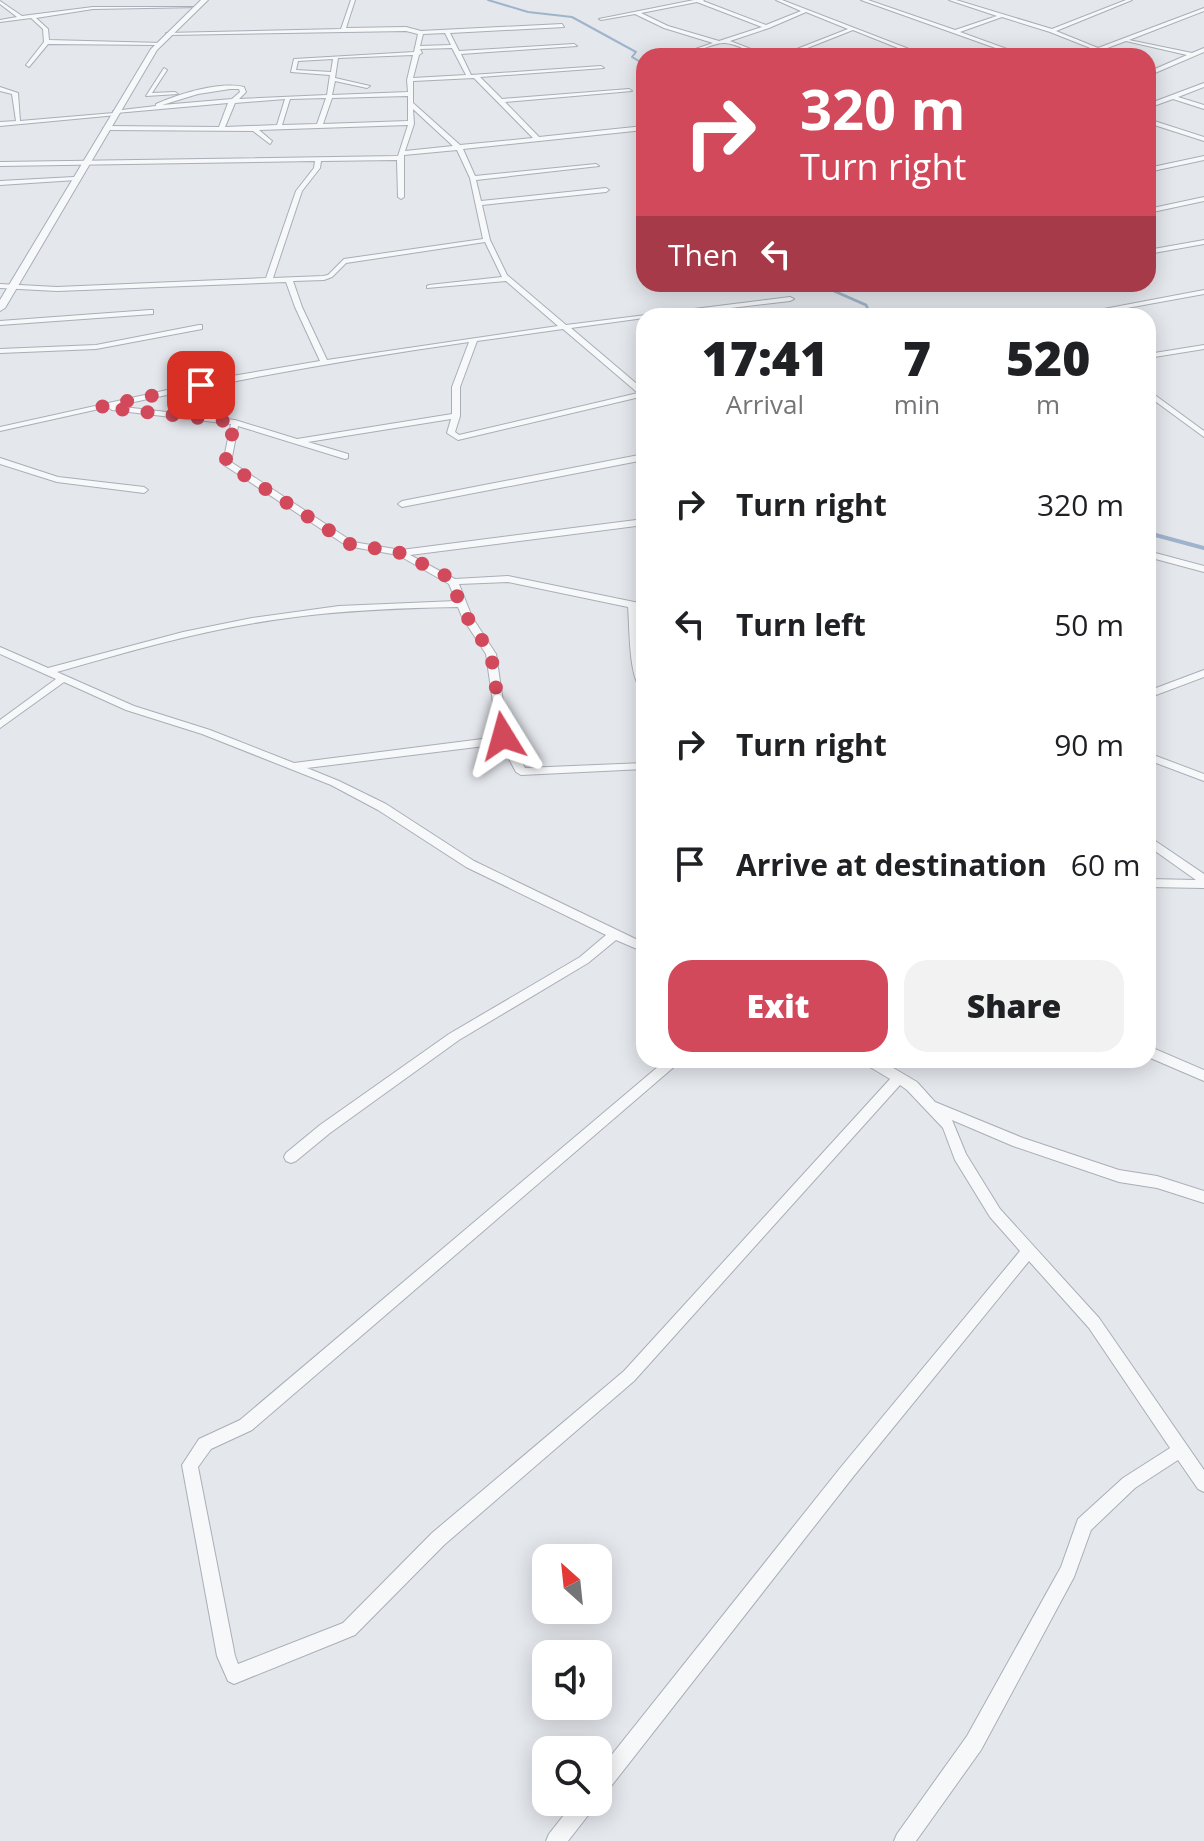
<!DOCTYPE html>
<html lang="en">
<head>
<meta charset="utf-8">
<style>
	body { margin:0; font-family:"Open Sans",sans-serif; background:#f2f2f2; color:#202124; height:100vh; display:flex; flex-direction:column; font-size:30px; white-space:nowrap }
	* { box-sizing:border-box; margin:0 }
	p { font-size:26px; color:#757577 }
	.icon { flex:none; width:44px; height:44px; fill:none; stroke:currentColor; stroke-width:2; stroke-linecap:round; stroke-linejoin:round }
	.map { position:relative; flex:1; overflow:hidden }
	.panel { position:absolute; left:636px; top:308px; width:520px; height:760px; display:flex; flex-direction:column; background:#fff; border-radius:24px; box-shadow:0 4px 20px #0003 }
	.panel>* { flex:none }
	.guide { position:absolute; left:636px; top:48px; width:520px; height:244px; border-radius:24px; box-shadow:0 4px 20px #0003; background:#d1495b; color:#fff; overflow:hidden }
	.needle { width:52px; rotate:333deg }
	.fabs { position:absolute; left:532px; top:1544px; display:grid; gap:16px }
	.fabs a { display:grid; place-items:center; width:80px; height:80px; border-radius:16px; background:#fff; box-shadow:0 4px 20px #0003; font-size:40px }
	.pin { position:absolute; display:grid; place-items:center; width:68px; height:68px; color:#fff; margin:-34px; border-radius:16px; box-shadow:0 4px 12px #0006 }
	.me { position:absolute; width:88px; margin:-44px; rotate:352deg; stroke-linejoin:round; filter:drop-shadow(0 0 6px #0008) }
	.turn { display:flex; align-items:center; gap:28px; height:168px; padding:0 32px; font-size:36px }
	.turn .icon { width:104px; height:104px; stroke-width:2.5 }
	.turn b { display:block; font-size:56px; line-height:68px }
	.then { display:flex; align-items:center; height:76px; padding:0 32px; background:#0003; gap:16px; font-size:30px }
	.eta { display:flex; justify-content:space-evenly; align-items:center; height:136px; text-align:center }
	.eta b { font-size:48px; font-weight:800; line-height:56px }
	.action { display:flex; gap:16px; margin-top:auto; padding:16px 32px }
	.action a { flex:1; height:92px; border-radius:24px; background:#d1495b; color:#fff; font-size:32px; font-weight:800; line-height:92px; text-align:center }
	.action a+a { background:#f2f2f2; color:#202124 }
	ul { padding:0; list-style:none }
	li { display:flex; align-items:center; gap:24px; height:120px; padding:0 32px }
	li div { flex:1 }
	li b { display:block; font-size:30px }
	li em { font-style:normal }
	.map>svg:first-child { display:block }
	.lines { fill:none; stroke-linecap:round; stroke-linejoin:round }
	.stream-far2 { stroke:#9fb4cc; stroke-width:2 }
	.stream-far1 { stroke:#9fb4cc; stroke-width:3 }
	.stream { stroke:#9fb4cc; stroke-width:4 }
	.minor-casing { stroke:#a9aeb7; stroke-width:2 }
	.tertiary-casing { stroke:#a9aeb7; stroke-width:2 }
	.minor { fill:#f7f8fa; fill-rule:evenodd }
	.tertiary { fill:#f7f8fa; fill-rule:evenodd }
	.route { stroke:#d1495b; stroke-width:14; stroke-dasharray:0 25.2 }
</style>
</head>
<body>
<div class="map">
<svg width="1204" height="1841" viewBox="0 0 1204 1841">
	<rect width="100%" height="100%" fill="#e4e7ec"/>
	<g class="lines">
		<path class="stream-far2" d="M488 0 528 12 572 17 636 52 632 57 644 64"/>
		<path class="stream-far1" d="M818 284 866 305 871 316"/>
		<path class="stream" d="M1148 533 1204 548"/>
		<defs>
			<g id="minor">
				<path d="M351 0H355L346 28 406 27 421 31 562 24 564 27 450 33 459 51 574 44 577 46 461 54 471 75 601 66 604 68 480 77 502 99 629 89 632 91 505 102 539 137 644 126V130L463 149 475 176 596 164 599 166 476 180 481 201 606 188 609 190 606 192 482 205 490 240 507 275 566 325 790 297 794 299 790 301 664 316H644V318L571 328 644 390V396L458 440 447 433 451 419 308 442 348 454V458L345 459 238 426 231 462 353 542 401 550 644 519V525L410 555 455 579 508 576 644 604V610L638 609 644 692C628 681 630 627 628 607L508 582 459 584 472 617 496 654 508 736 525 768 644 763V769L521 775 516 772 501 744 307 768 339 781 386 804 474 861 644 943V952L616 940 588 963 459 1040 330 1133 296 1161 291 1163 286 1161 284 1157 286 1153 320 1125 449 1034 580 957 606 935 466 867 378 810 331 785 202 734 126 710 64 682 0 728V720L56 679 0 654V647L48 668 183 632 252 618 339 606 456 601 449 584 398 555 347 546 224 465 223 463 231 424 112 410 108 407 0 431V427L226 377 320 361 295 307 286 282 57 291 0 288V284L57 287 266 278 296 191 314 168 315 161 0 166V162L398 156 408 125 259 130 272 141 270 144 253 131 106 130 103 128 106 126 219 127 228 103 116 113 113 111 156 106V104C179 94 219 81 244 87L246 92 239 99 327 95 330 75 291 72 294 59 414 52 418 34 406 31 169 35 166 33 341 29ZM445 33 451 45 420 46 423 34ZM452 48 466 75 413 78 419 55 422 53 420 49ZM413 55 407 80 408 92 332 95 335 81 367 88 370 86 335 78 338 58ZM333 59 331 72 296 70 298 61ZM474 78 533 138 460 145 413 103V81ZM230 89H239L240 92 232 99 162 105 198 94ZM408 96V121L323 124 332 98ZM326 98 317 124 282 125 290 99ZM285 99 277 125 225 127 235 103ZM413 109 453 146 405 151 414 124ZM457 150 470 178 483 239 344 259 328 275 323 276 273 278 302 191 320 168 321 161 397 160 398 197 401 199 404 197V155ZM485 242 502 277 429 285 427 286V288L506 281 558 326 327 360 302 307 293 281 324 280 332 277 346 263ZM563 329 638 393 459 435 455 432 460 416V387L477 341ZM469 342 452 387V414L297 439 235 420 115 406C233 380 350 359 469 342ZM458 607 462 617 486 654 498 737 294 763 210 730 134 706 57 672C133 650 210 628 288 618 345 610 401 608 458 607Z"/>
				<path d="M694 0H704L703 1 766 25 801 11 776 0H782L927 56H919L903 50 886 56H878L898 48 853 30 787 56H779L848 29 806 12 769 28 730 41 769 56C753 56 740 44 725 43 712 42 692 56 675 56L713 43 664 28 635 14 601 20 599 19ZM697 2 762 27 719 41 668 26 641 13Z"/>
				<path d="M861 0H868L955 30 997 16 949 0H956L1052 29 1126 0H1132L1056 31 1098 48 1204 8V11L1129 40 1192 53 1204 48V52L1148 76V72L1187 55 1126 41 1086 56H1078L1093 49 1050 32 1002 17 960 32 1026 56H1018Z"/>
				<path d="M0 1 22 16 93 7H200L93 9 36 18 48 29 49 40 162 43 159 45 48 44 29 67 26 65 44 42 43 29 31 18 0 22V20L17 17 0 4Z"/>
				<path d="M164 68 167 70 152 93 175 92 178 94 146 96Z"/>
				<path d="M1204 83V87L1178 97 1204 105V109L1173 99 1148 108V104Z"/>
				<path d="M0 87 18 93 20 121 114 113 117 115 0 126V122L16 121 12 94 0 91Z"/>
				<path d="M1148 119 1204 137V141L1148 123Z"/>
				<path d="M1204 156V160L1148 172V168Z"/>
				<path d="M74 177 77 179 76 180 0 185V181Z"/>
				<path d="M1204 197V201L1148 213V209Z"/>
				<path d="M1204 240V244L1148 254V250Z"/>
				<path d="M984 284H1002L972 290 968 288Z"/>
				<path d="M1204 290V294L1083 316H1067Z"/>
				<path d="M150 310H153V314L0 325V321Z"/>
				<path d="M199 325H202V329L96 349 0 353V349L96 345Z"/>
				<path d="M1204 345V349L1148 358V354Z"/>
				<path d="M1148 390 1204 431V437L1148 396Z"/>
				<path d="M644 454V460L402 507 398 504 402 501Z"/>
				<path d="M0 458 58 477 144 487 148 490 144 493 57 482 0 464Z"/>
				<path d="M1148 551 1204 566V572L1148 557Z"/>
				<path d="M1204 670V677L1148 698V691Z"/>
				<path d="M1148 753 1204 774V781L1148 760Z"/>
				<path d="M1148 836 1204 874V888L1148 887V879L1196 880 1148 846Z"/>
				<path d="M1148 1046 1204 1070V1081L1148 1057Z"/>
				<path d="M666 1060H682L252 1430 211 1449 198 1467 235 1656 238 1664 343 1623 432 1533 624 1371 890 1079 865 1064 863 1060H880L917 1082 935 1102 1023 1138 1119 1170 1157 1176 1204 1191V1203L1157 1188 1119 1182 1013 1146 952 1120 966 1154 1000 1209 1099 1318 1204 1470V1492L1198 1489 1178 1460 1135 1488 1091 1530 1074 1577 981 1750 916 1841H894L897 1834 967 1736 1061 1567 1078 1519 1123 1478 1170 1448 1089 1328 1029 1261 853 1477 605 1794 598 1796V1772L841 1467 1020 1251 990 1217 955 1160 943 1128 907 1090 900 1085 634 1381 444 1545 355 1635 234 1684 228 1681 217 1656 182 1465 199 1439 240 1420Z"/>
				<path d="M574 1802H595L593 1809 568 1841H546L549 1834Z"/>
			</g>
			<path id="tertiary" d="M201 0H208L157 50 5 308 0 311V300L151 49Z"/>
		</defs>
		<use href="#minor" class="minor-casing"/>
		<use href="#tertiary" class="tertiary-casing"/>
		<use href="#minor" class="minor"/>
		<use href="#tertiary" class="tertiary"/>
	</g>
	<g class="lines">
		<path class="route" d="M201 385 100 407 235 422 226 459 230 466 350 544 401 553 448 577 467 617 491 654 503 736"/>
	</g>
</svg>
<div class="fabs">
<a><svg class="needle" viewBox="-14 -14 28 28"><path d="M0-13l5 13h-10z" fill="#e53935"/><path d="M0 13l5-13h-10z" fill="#757577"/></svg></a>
<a><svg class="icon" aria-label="sound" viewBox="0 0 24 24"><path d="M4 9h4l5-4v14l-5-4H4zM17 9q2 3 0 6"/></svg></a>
<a><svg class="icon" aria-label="search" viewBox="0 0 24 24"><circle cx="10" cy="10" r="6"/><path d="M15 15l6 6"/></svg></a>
</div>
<div class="pin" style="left:201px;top:385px;background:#d93025"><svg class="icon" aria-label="arrive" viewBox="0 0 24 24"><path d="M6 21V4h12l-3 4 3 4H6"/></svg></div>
<svg class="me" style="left:503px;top:736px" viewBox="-20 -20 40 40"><path d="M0-17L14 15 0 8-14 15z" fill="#d1495b" stroke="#fff" stroke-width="4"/></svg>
<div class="guide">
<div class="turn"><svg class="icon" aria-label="right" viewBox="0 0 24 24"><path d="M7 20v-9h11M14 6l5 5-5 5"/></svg><div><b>320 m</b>Turn right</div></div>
<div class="then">Then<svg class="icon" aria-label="left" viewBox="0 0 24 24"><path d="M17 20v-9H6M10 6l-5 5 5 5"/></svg></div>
</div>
<section class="panel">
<div class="eta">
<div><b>17:41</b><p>Arrival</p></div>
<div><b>7</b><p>min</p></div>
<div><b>520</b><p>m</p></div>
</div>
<ul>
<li><svg class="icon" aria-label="right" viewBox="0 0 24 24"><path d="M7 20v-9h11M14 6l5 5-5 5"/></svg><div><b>Turn right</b></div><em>320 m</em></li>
<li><svg class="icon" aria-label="left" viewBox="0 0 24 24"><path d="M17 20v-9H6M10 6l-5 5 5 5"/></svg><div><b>Turn left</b></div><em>50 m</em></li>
<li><svg class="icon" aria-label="right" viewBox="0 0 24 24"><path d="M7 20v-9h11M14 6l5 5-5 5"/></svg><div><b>Turn right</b></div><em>90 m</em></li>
<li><svg class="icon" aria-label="arrive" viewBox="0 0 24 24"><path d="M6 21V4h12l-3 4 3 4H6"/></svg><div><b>Arrive at destination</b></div><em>60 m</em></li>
</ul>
<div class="action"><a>Exit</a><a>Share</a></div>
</section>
</div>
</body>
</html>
